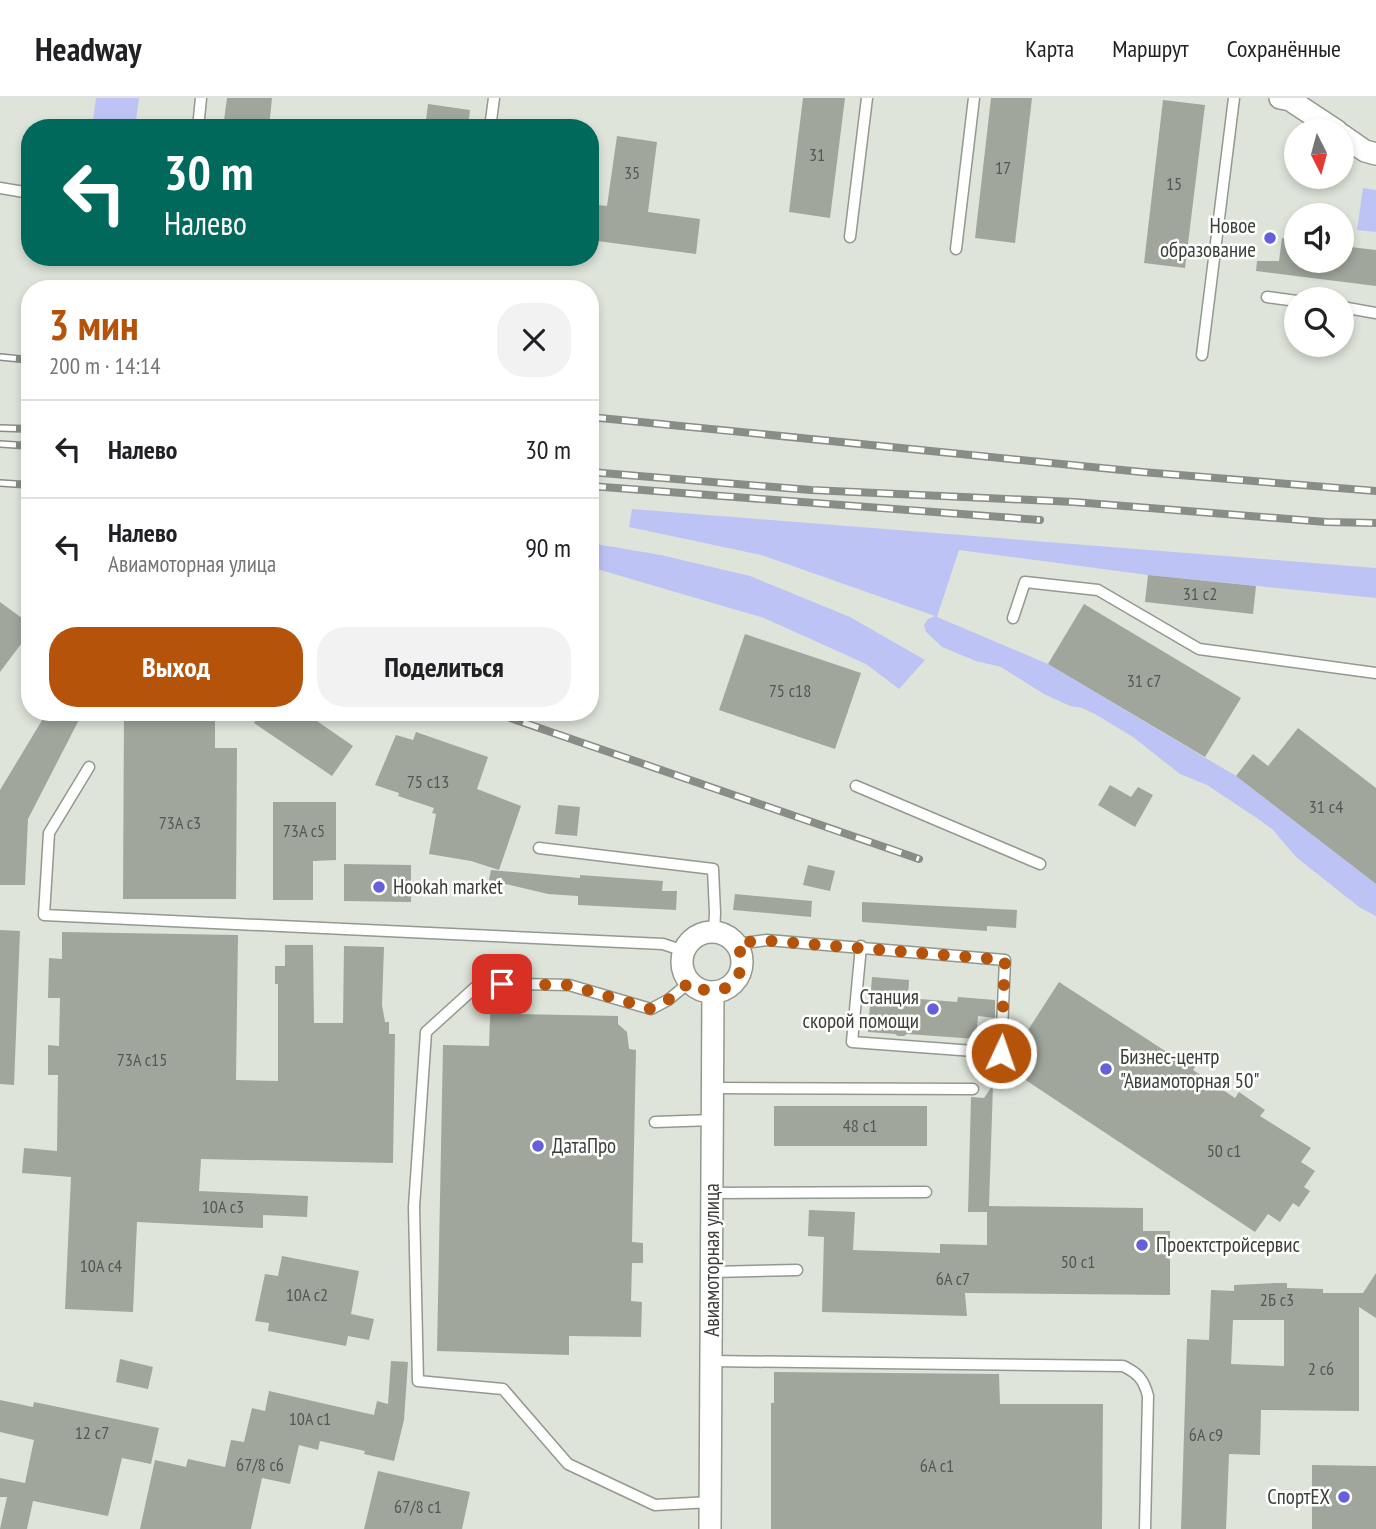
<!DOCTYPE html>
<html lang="ru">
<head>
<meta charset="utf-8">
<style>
	body { margin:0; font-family:"PT Sans Narrow",sans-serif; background:#f2f2f2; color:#202124; height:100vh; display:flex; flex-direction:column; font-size:26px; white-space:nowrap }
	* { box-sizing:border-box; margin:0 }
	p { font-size:23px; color:#757577 }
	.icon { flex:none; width:38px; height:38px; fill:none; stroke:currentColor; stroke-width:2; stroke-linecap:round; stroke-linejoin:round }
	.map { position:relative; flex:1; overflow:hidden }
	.side { position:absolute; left:21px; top:182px; width:578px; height:441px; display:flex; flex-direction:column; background:#fff; border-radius:28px; box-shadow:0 4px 10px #0003 }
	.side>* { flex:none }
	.banner { position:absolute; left:21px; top:21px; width:578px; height:147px; border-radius:28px; box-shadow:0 4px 10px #0003; background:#00695c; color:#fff; overflow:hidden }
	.needle { width:46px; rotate:174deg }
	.fabs { position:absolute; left:1284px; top:21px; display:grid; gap:14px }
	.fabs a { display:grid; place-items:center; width:70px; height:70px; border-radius:50%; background:#fff; box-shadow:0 4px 10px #0003; font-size:35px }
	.pin { position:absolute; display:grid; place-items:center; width:60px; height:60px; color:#fff; margin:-30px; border-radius:14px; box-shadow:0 4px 10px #0006 }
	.me { position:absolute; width:77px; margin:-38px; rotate:3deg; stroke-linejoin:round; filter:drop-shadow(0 0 5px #0008) }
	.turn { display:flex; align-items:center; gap:24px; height:147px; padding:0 28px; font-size:32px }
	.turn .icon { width:91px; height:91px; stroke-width:2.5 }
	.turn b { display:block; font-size:49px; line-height:60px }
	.round { display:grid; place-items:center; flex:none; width:74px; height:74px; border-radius:28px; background:#f2f2f2 }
	.head { display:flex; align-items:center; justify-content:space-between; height:119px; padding:0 28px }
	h1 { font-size:42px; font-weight:800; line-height:52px; color:#b45309 }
	.cta { display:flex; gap:14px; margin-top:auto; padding:14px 28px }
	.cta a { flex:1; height:80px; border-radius:28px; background:#b45309; color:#fff; font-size:28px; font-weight:800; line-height:80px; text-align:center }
	.cta a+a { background:#f2f2f2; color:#202124 }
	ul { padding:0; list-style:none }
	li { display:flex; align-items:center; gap:21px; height:98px; padding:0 28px; border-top:2px solid #e0e0e0 }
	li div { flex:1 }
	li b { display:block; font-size:26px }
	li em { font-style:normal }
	header { display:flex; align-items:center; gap:42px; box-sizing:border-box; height:98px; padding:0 35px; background:#fff; border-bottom:2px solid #e0e0e0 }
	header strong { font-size:33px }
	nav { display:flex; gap:38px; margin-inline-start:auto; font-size:24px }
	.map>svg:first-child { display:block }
	.green { fill:#bec3f6 }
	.building { fill:#a0a69b; fill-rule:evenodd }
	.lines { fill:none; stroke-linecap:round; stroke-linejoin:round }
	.service-casing { stroke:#93998e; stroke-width:13 }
	.minor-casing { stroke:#93998e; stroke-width:24 }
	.service { stroke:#fff; stroke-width:10 }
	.minor { stroke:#fff; stroke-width:21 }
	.rail-casing { stroke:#888d85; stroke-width:8 }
	.rail { stroke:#fff; stroke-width:5; stroke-dasharray:16; stroke-linecap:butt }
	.route { stroke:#b45309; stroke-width:12; stroke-dasharray:0 21.6 }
	.poi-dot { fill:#655fd9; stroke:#fff; stroke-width:2.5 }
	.labels { text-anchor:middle; stroke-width:5; stroke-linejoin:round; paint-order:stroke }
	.number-label { font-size:18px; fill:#545852 }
	.poi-label { font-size:21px; fill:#3b3e39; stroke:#fff; text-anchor:start }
	.street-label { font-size:21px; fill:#3b3e39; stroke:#fff }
</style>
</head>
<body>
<header>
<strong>Headway</strong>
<nav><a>Карта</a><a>Маршрут</a><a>Сохранённые</a></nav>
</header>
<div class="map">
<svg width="1376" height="1431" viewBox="0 0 1376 1431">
	<rect width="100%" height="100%" fill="#dee4d9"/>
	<g class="green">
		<path d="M96 0H139L135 30H92Z"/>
		<path d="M1363 90 1376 92V134L1357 132Z"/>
		<path d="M632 411 1376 470V500L1148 477 959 452 937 519 1048 566 1236 678 1376 786V818L1359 809 1296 759 1273 732 1261 723 1207 687 1180 676 1133 639 1095 616 1082 610 1070 608 1044 596 1001 569 976 563 942 549 926 534 924 527 928 521 935 518 761 457 629 429Z"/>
		<path d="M590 445 661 457 750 478 850 519 925 562 899 591 866 566 764 520 590 469Z"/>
	</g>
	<g class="building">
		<path d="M227 0H272L269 30H223Z"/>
		<path d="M803 0H845L830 120 789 114Z"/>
		<path d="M991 0H1032L1015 145 975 140Z"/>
		<path d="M1163 2 1205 7 1185 170 1144 165Z"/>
		<path d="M428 6 470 12 468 30H425Z"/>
		<path d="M617 38 657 44 648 114 700 121 696 156 590 142V106L607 108Z"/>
		<path d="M1282 140 1297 142V163H1342V148L1376 152V188L1256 173 1257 163H1279Z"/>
		<path d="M1148 477 1256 488 1253 516 1145 504Z"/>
		<path d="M0 504 30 526V534L0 574Z"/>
		<path d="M1084 506 1241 600 1205 659 1048 566Z"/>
		<path d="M745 536 861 575 835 651 719 612Z"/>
		<path d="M47 614H83L28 721 25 787H0V692Z"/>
		<path d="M261 614H304L353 648 332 678 254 625Z"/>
		<path d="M124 616H215V650H237L236 801H123Z"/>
		<path d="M1298 630 1376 690V786L1236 678 1253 656 1268 668Z"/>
		<path d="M416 634 488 659 477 691 521 708 499 772 471 763 429 756 436 716 432 715 434 710 398 698 399 695 375 687 396 637 413 642Z"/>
		<path d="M1110 687 1131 699 1138 689 1153 697 1135 729 1098 707Z"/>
		<path d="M273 704H336V762L313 763V802H273Z"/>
		<path d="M558 707 580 709 577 738 555 736Z"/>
		<path d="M344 766 411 767V804L344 803Z"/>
		<path d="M808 767 835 773 830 793 803 787Z"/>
		<path d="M491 772 580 780V777L663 783 662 793H677L676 812 578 807V798L548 796 489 782Z"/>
		<path d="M735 796 812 803 811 819 733 812Z"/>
		<path d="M862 804 1017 812 1016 830 987 828V833L862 824Z"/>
		<path d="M0 832 20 833 14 987 0 986Z"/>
		<path d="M62 834 238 837 236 982 278 983V886H275V868H285V847H313L314 925H343L344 848 384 849 382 907 385 924H389V936H395L393 1065 201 1061 199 1093 308 1098 307 1119 263 1117V1130L137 1124 133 1214 65 1211 71 1079 22 1075 24 1050 57 1053 58 977H48V947L59 948 60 900H48L49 860 62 861Z"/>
		<path d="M872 879 909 882 908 900 957 904 958 899 995 902V920L978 918 976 941 907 936 904 938H898L895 936 868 934Z"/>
		<path d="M1059 884 1176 960 1178 958 1195 969 1193 972 1235 1000 1239 994 1265 1012 1260 1018 1311 1050 1301 1064 1315 1073 1304 1089 1310 1093 1299 1109 1293 1105 1280 1124 1268 1116 1255 1134 1018 977 1020 973 1011 965 1019 953V946Z"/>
		<path d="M491 893 519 894 518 916 618 918V926L627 934 629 951 636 952 632 1144 643 1145V1165H632L631 1203 642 1204 641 1239 569 1238V1257L437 1253 443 947 489 948Z"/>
		<path d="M993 987 989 1108 1143 1110V1133H1170V1197L965 1195 967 1218 822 1214 824 1139 808 1138 809 1112 855 1114 853 1152 940 1155V1146L987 1147V1114H968L971 999 984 1000Z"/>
		<rect x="774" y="1008" width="153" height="40"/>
		<path d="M282 1158 359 1173 351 1216 374 1221 369 1242 348 1238 346 1248 268 1233 269 1225 255 1223 265 1176 278 1178Z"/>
		<path d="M1376 1175V1220L1359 1209V1313L1261 1312 1260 1357 1229 1356 1226 1431H1181L1187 1241 1209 1242 1211 1192 1234 1193V1187L1275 1185H1287V1190L1323 1191V1195H1363ZM1233 1222H1284V1268L1231 1266Z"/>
		<path d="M120 1261 153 1269 148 1291 116 1284Z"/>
		<path d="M391 1263 408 1264 404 1322 394 1363 364 1356 365 1353 320 1343 318 1352 299 1347 290 1386 262 1380 251 1431H140L155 1362 186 1369 188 1361 225 1369 231 1342 244 1344 252 1310 265 1313 269 1293 374 1317 377 1303 388 1306Z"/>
		<path d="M774 1274 999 1276 1000 1306H1103L1102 1431H771V1305H774Z"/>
		<path d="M0 1302 33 1309 34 1304 159 1330 151 1366 122 1360 108 1418 33 1403 27 1431H0L7 1399H0V1380L25 1385 34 1342 0 1334Z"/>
		<path d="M1312 1367 1376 1368V1431H1312Z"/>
		<path d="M378 1373 470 1394 462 1431H364Z"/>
	</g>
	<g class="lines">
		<defs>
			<g id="service">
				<path d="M198 30 201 0"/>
				<path d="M490 30 494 0"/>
				<path d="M0 90 30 95"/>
				<path d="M850 139 867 0"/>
				<path d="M956 151 974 0"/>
				<path d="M441 159H445"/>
				<path d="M1267 199 1297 203"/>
				<path d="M1342 209 1376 215"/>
				<path d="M1202 257 1234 0"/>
				<path d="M1013 520 1025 484 1098 492 1199 551 1376 575"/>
				<path d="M89 669 49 735 44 817 663 846 684 853"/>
				<path d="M856 688 1040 766"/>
				<path d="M539 750 713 771 715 815 714 834"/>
				<path d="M737 846 767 842 1005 862 1001 955 852 944 861 848"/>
				<path d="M690 884 668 902 651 911 569 887 480 885 426 934 414 1109 418 1283 503 1291 568 1366 655 1407 711 1404"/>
				<path d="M713 990 973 991"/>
				<path d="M655 1024 713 1022"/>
				<path d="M712 1095 926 1094"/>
				<path d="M712 1174 797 1172"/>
				<path d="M712 1263 1123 1268C1138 1275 1144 1282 1148 1298L1145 1431"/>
			</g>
			<g id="minor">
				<path d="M1280 0 1290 2 1337 33"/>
				<path d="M1342 37 1365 53 1376 56"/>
				<circle cx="712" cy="864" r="30"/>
				<path d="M710 1431 713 894"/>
			</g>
		</defs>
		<use href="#service" class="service-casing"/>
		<use href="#minor" class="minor-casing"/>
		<use href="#service" class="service"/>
		<use href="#minor" class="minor"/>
		<defs>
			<g id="rail">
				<path d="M0 259 30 262"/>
				<path d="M590 319 1142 374 1376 393"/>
				<path d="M0 330 30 331"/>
				<path d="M0 346 30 348"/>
				<path d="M590 374 811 392 1074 404 1326 424 1376 425"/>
				<path d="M0 385 30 387"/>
				<path d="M590 388 1040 422"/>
				<path d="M493 614 919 761"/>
			</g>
		</defs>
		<use href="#rail" class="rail-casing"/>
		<use href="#rail" class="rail"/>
	</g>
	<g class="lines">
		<path class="route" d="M502 886 569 887 651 911 668 902 690 884C719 908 754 880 737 846L760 842 1005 862 1001 955"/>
	</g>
	<g class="poi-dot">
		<circle cx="1270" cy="140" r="7"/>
		<circle cx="379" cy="789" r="7"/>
		<circle cx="933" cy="911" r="7"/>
		<circle cx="1106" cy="971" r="7"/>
		<circle cx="538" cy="1048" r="7"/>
		<circle cx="1142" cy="1147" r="7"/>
		<circle cx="1344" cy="1399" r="7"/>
	</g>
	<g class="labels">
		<g class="number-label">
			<text x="817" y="63">31</text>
			<text x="1003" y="76">17</text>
			<text x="632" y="81">35</text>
			<text x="1174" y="92">15</text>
			<text x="1200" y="502">31 с2</text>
			<text x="1144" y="589">31 с7</text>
			<text x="790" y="599">75 с18</text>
			<text x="428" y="690">75 с13</text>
			<text x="1326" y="715">31 с4</text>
			<text x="180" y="731">73А с3</text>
			<text x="304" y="739">73А с5</text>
			<text x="142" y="968">73А с15</text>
			<text x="860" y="1034">48 с1</text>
			<text x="1224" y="1059">50 с1</text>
			<text x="223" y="1115">10А с3</text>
			<text x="1078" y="1170">50 с1</text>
			<text x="101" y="1174">10А с4</text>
			<text x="953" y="1187">6А с7</text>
			<text x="307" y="1203">10А с2</text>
			<text x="1277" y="1208">2Б с3</text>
			<text x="1321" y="1277">2 с6</text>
			<text x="310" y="1327">10А с1</text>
			<text x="92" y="1341">12 с7</text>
			<text x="1206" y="1343">6А с9</text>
			<text x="260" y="1373">67/8 с6</text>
			<text x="937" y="1374">6А с1</text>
			<text x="418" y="1415">67/8 с1</text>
		</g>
		<g class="poi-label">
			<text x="1256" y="135" text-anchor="end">Новое<tspan x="1256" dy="24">образование</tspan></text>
			<text x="393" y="796">Hookah market</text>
			<text x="919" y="906" text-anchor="end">Станция<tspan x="919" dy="24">скорой помощи</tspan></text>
			<text x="1120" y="966">Бизнес-центр<tspan x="1120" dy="24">"Авиамоторная 50"</tspan></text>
			<text x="552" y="1055">ДатаПро</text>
			<text x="1156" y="1154">Проектстройсервис</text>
			<text x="1330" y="1406" text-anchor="end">СпортEX</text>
		</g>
		<g class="street-label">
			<text transform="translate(712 1162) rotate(-90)" y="7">Авиамоторная улица</text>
		</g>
	</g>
</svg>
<div class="fabs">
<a><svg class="needle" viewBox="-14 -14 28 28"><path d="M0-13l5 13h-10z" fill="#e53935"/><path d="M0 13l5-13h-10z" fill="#757577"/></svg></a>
<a><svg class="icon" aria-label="sound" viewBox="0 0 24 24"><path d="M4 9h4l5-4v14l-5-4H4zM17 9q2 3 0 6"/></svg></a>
<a><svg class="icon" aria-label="search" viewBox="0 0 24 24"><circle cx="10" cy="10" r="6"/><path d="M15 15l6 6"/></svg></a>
</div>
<div class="pin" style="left:502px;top:886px;background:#d93025"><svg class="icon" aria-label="arrive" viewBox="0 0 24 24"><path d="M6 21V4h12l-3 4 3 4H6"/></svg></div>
<svg class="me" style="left:1001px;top:955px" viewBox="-20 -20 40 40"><circle r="17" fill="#b45309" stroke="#fff" stroke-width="3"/><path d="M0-11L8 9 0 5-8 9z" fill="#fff"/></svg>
<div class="banner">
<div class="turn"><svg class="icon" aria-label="left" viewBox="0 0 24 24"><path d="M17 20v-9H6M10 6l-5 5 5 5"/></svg><div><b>30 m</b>Налево</div></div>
</div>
<section class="side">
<div class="head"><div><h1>3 мин</h1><p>200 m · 14:14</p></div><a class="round"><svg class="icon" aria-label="close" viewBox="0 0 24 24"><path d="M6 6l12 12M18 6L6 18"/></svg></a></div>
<ul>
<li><svg class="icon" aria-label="left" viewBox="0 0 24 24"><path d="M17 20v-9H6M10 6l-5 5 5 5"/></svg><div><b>Налево</b></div><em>30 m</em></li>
<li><svg class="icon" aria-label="left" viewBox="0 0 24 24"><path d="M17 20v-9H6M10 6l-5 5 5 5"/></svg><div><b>Налево</b><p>Авиамоторная улица</p></div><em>90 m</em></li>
</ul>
<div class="cta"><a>Выход</a><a>Поделиться</a></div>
</section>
</div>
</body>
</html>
